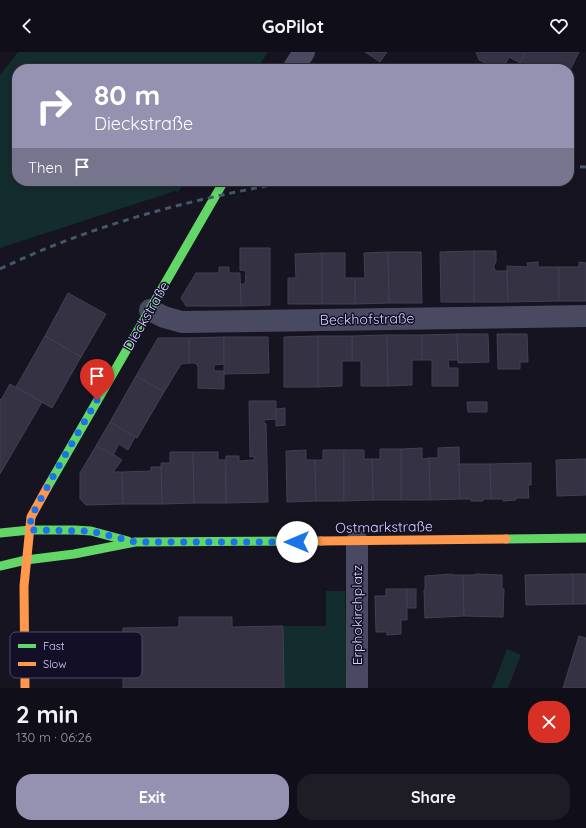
<!DOCTYPE html>
<html lang="en">
<head>
<meta charset="utf-8">
<style>
	body { margin:0; font-family:Quicksand,sans-serif; background:#1e1d26; color:#f1f3f6; height:100vh; display:flex; flex-direction:column; font-size:15px; white-space:nowrap }
	* { box-sizing:border-box; margin:0 }
	p { font-size:13px; color:#9c9ca2 }
	.icon { flex:none; width:22px; height:22px; fill:none; stroke:currentColor; stroke-width:2; stroke-linecap:round; stroke-linejoin:round }
	.map { position:relative; height:636px; overflow:hidden }
	.drawer { display:flex; flex-direction:column; background:#100f19; flex:1 }
	.drawer>* { flex:none }
	.banner { position:absolute; left:12px; top:12px; width:562px; height:122px; border-radius:16px; box-shadow:0 2px 6px #0003,0 0 0 1px #302f38; background:#9591b1; color:#fff; overflow:hidden }
	.pin { position:absolute; display:grid; place-items:center; width:34px; height:34px; color:#fff; margin:-41px -17px; border-radius:50% 50% 50% 0; rotate:-45deg; box-shadow:0 0 4px #0007 }
	.pin .icon { rotate:45deg }
	.me { position:absolute; width:44px; margin:-22px; rotate:270deg; stroke-linejoin:round; filter:drop-shadow(0 0 3px #0008) }
	.turn { display:flex; align-items:center; gap:14px; height:84px; padding:0 16px; font-size:18px }
	.turn .icon { width:52px; height:52px; stroke-width:2.5 }
	.turn b { display:block; font-size:28px; line-height:34px }
	.then { display:flex; align-items:center; height:38px; padding:0 16px; background:#0003; gap:8px; font-size:15px }
	.round { display:grid; place-items:center; flex:none; width:42px; height:42px; border-radius:16px; background:#1e1d26 }
	.headline { display:flex; align-items:center; justify-content:space-between; height:68px; padding:0 16px }
	h1 { font-size:24px; font-weight:800; line-height:30px }
	.primary-button { display:flex; gap:8px; margin-top:auto; padding:8px 16px }
	.primary-button a { flex:1; height:46px; border-radius:16px; background:#9591b1; color:#fff; font-size:16px; font-weight:800; line-height:46px; text-align:center }
	.primary-button a+a { background:#1e1d26; color:#f1f3f6 }
	header { display:flex; justify-content:space-between; align-items:center; height:52px; padding:0 16px; background:#100f19; font-size:18px; font-weight:800 }
	.map>svg:first-child { display:block }
	.green { fill:#132c2d }
	.building { fill:#343243; stroke:#433f54 }
	.lines { fill:none; stroke-linecap:round; stroke-linejoin:round }
	.street { stroke:#4a4962; stroke-width:22 }
	.fast { stroke:#63d668; stroke-width:9 }
	.slow { stroke:#ff974d; stroke-width:9 }
	.rail { stroke:#43596b; stroke-width:3; stroke-dasharray:6 5; stroke-linecap:butt }
	.route { stroke:#1a73e8; stroke-width:7; stroke-dasharray:0 12.6 }
	.labels { text-anchor:middle; stroke-width:3; stroke-linejoin:round; paint-order:stroke }
	.street-label { font-size:14px; fill:#d9d4ff; stroke:#130f26 }
	.key { fill:#130f26; stroke:#4e4a67; stroke-width:1 }
	.key-label { font-size:11px; fill:#d9d4ff }
</style>
</head>
<body>
<header><svg class="icon" aria-label="back" viewBox="0 0 24 24"><path d="M15 5l-7 7 7 7"/></svg>GoPilot<svg class="icon" aria-label="heart" viewBox="0 0 24 24"><path d="M12 20l-8-8c-3-5 5-10 8-4 3-6 11-1 8 4z"/></svg></header>
<div class="map">
<svg width="586" height="636" viewBox="0 0 586 636">
	<rect width="100%" height="100%" fill="#161421"/>
	<g class="green">
		<path d="M18 0H268L257 17H17V129H185L178 140 175 139 0 196V23Z"/>
		<path d="M326 539H345L347 636H284L283 574H326Z"/>
		<path d="M507 597 521 603 508 636H492Z"/>
	</g>
	<g class="building">
		<path d="M365 0H387L380 10Z"/>
		<path d="M476 0H526L520 11 509 5 503 17H497L479 8Z"/>
		<path d="M526 0H579L569 20V17H531L520 11Z"/>
		<path d="M240 196H270V253L241 254 240 232H245L246 219 240 218Z"/>
		<path d="M474 199V250H441L440 200Z"/>
		<path d="M474 199H496V210L494 213V216L496 219H507L508 250H474Z"/>
		<path d="M388 200H421L422 251H389Z"/>
		<path d="M388 200 389 251 355 252V226H365L364 201Z"/>
		<path d="M322 201V252H288V226H296L295 202Z"/>
		<path d="M322 201H345V226H355V252H322Z"/>
		<path d="M538 210V215H559V249L508 250 507 214 528 215 527 211Z"/>
		<path d="M579 210 586 211V249H559V215H579Z"/>
		<path d="M219 215H229V221H240L241 254H186L181 246 196 221H219Z"/>
		<path d="M68 241 106 262 81 305 45 284Z"/>
		<path d="M457 282 458 308H448L449 316H458V334H432V308H422V283Z"/>
		<path d="M457 282H488L489 310 458 311Z"/>
		<path d="M497 282H527L528 310H520V317H498Z"/>
		<path d="M387 283 388 334H361V309H352V284Z"/>
		<path d="M387 283H422V308H412V333L388 334Z"/>
		<path d="M45 284 81 305 52 356 16 335Z"/>
		<path d="M318 284H352V309H342V334L318 335Z"/>
		<path d="M318 284V335H284V285Z"/>
		<path d="M224 285V312L214 313V319H224V337L198 336V314L195 311H189V286Z"/>
		<path d="M224 285H268L269 321 224 322Z"/>
		<path d="M158 286H189V311L181 312 164 340 136 324Z"/>
		<path d="M136 324 164 340 137 386 110 370Z"/>
		<path d="M10 332 42 350 0 422V347L1 348Z"/>
		<path d="M249 349H276V367L264 368V371L266 372 268 450 226 451V404H239V409L254 408V404L250 405Z"/>
		<path d="M467 350H487V360H468Z"/>
		<path d="M285 356V373L276 374V357Z"/>
		<path d="M110 370 135 385 128 398 119 392 113 403 96 394Z"/>
		<path d="M96 394 113 403V402L122 408 113 420H122L123 452 86 453 80 447V421Z"/>
		<path d="M459 395 460 447 430 448 429 406H438V396Z"/>
		<path d="M422 396V407L429 406 430 448H401V397Z"/>
		<path d="M380 397H401V448H373L372 407H380Z"/>
		<path d="M306 398V408H315L316 449 287 450 286 399Z"/>
		<path d="M323 398H344V449H316L315 408H323Z"/>
		<path d="M344 398H364V407H372L373 448 344 449Z"/>
		<path d="M170 400H193L194 451 162 452 161 411H170Z"/>
		<path d="M193 400H218V408H225L226 451H194Z"/>
		<path d="M586 407V443L557 444 556 408Z"/>
		<path d="M531 411V433H528L529 446H516V448L503 449V447H491L490 412Z"/>
		<path d="M459 412H490L491 447H483V449H471V447H460Z"/>
		<path d="M151 415H161L162 452H123L122 420 151 419Z"/>
		<path d="M452 522V523H463L464 564 425 566 424 538H425V524Z"/>
		<path d="M476 522 502 523V537H504L503 565 464 564 463 523H476Z"/>
		<rect x="573" y="522" width="13" height="30"/>
		<path d="M573 522V552L526 553 525 523Z"/>
		<path d="M386 537H407V568H401V582L387 583V580H376L375 544H386Z"/>
		<rect x="407" y="537" width="9" height="19"/>
		<path d="M179 565H232V575L283 574 284 636H123V624H127L126 593H123V576L179 575Z"/>
		<path d="M579 584 586 586V636H563Z"/>
	</g>
	<g class="lines">
		<g class="street">
			<path d="M293 17 304 0"/>
			<path d="M150 258 164 265 182 270 586 264"/>
			<path d="M357 489V636"/>
		</g>
		<g class="fast">
			<path d="M47 436 224 129"/>
			<path d="M0 481 30 478H75L91 479 128 489"/>
			<path d="M506 487 586 486"/>
			<path d="M0 514 26 508 74 502 135 490 321 489"/>
		</g>
		<g class="slow">
			<path d="M321 489 506 487"/>
			<path d="M25 636 24 534 31 465 47 436"/>
		</g>
		<g class="rail">
			<path d="M569 114 586 115"/>
			<path d="M0 217C91 173 194 146 294 129"/>
		</g>
	</g>
	<g class="lines">
		<path class="route" d="M97 348 56 419 31 465 30 478 91 479 135 490H297"/>
	</g>
	<g class="labels">
		<g class="street-label">
			<text transform="translate(146 264) rotate(-60)" y="5">Dieckstraße</text>
			<text transform="translate(367 267) rotate(-1)" y="5">Beckhofstraße</text>
			<text transform="translate(384 475) rotate(-1)" y="5">Ostmarkstraße</text>
			<text transform="translate(357 563) rotate(-90)" y="5">Erphokirchplatz</text>
		</g>
	</g>
	<rect x="10" y="580" width="132" height="46" rx="6" class="key"/>
	<rect x="18" y="592" width="18" height="4" fill="#63d668"/>
	<rect x="18" y="610" width="18" height="4" fill="#ff974d"/>
	<g class="key-label">
		<text x="43" y="598">Fast</text>
		<text x="43" y="616">Slow</text>
	</g>
</svg>
<div class="pin" style="left:97px;top:348px;background:#d93025"><svg class="icon" aria-label="arrive" viewBox="0 0 24 24"><path d="M6 21V4h12l-3 4 3 4H6"/></svg></div>
<svg class="me" style="left:297px;top:490px" viewBox="-20 -20 40 40"><circle r="19" fill="#fff"/><path d="M0-13L10 11 0 6-10 11z" fill="#1a73e8"/></svg>
<div class="banner">
<div class="turn"><svg class="icon" aria-label="right" viewBox="0 0 24 24"><path d="M7 20v-9h11M14 6l5 5-5 5"/></svg><div><b>80 m</b>Dieckstraße</div></div>
<div class="then">Then<svg class="icon" aria-label="arrive" viewBox="0 0 24 24"><path d="M6 21V4h12l-3 4 3 4H6"/></svg></div>
</div>
</div>
<section class="drawer">
<div class="headline"><div><h1>2 min</h1><p>130 m · 06:26</p></div><a class="round" style="background:#d93025;color:#fff"><svg class="icon" aria-label="close" viewBox="0 0 24 24"><path d="M6 6l12 12M18 6L6 18"/></svg></a></div>
<div class="primary-button"><a>Exit</a><a>Share</a></div>
</section>
</body>
</html>
